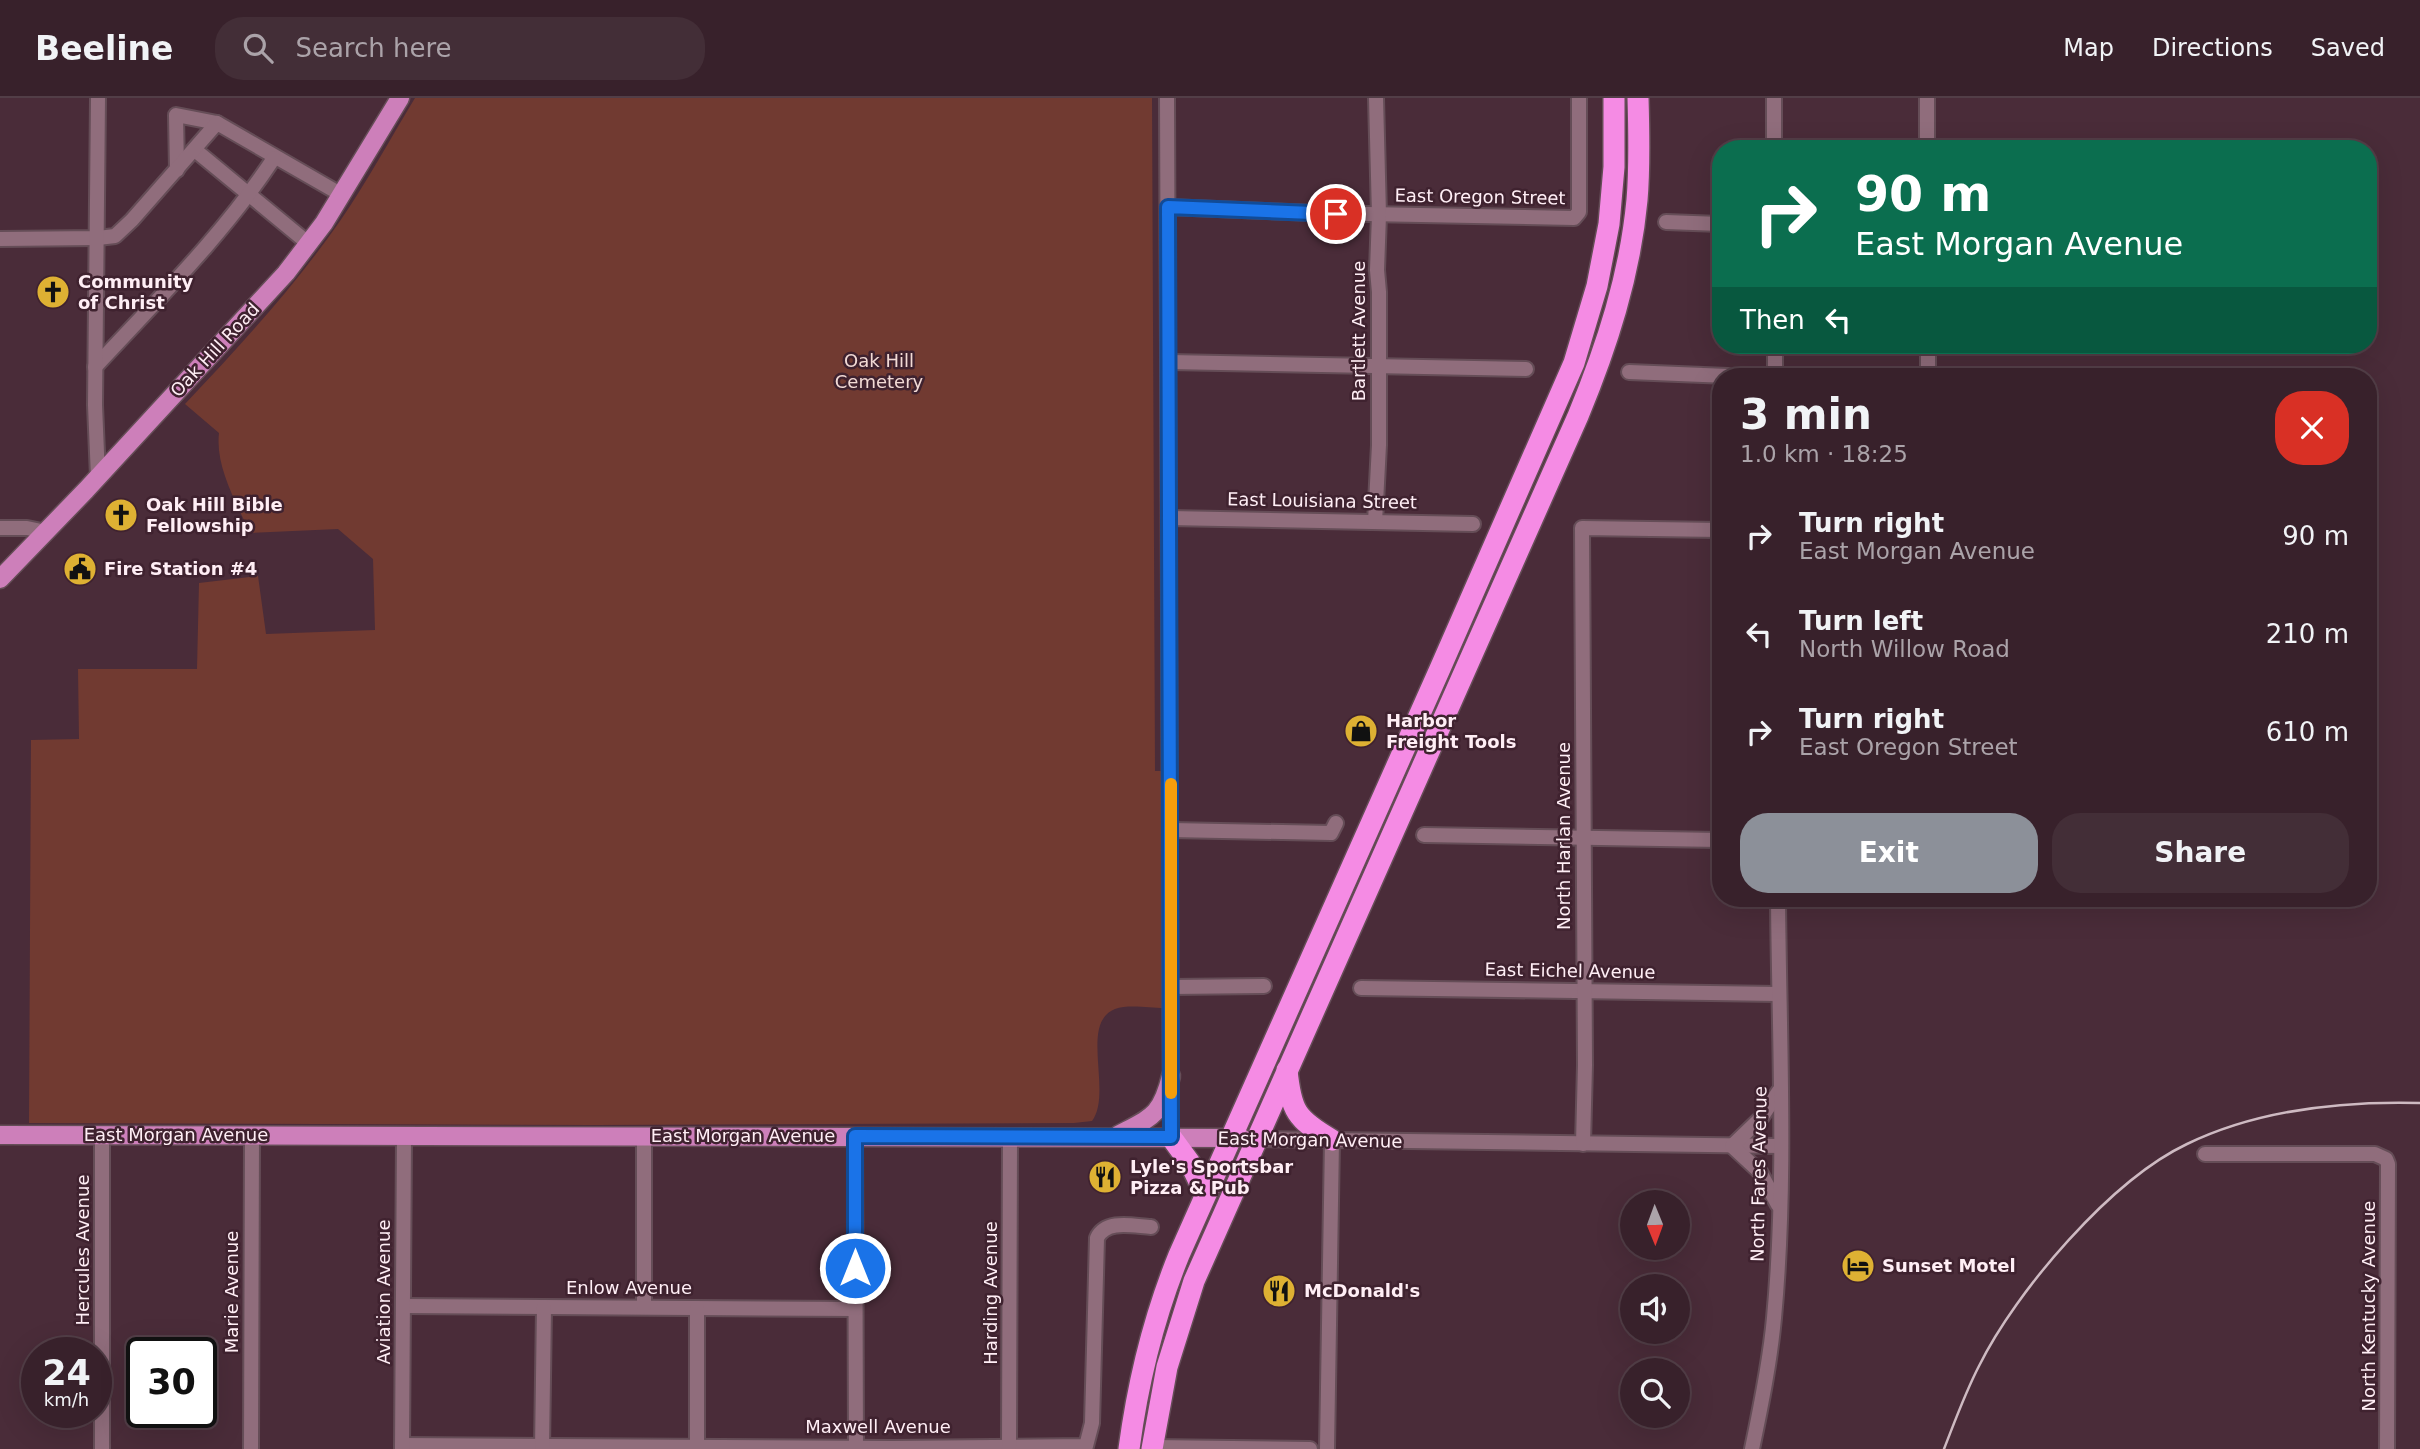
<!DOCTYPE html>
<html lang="en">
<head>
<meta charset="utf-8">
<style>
	body { margin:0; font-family:"DejaVu Sans",sans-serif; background:#432e37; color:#f1f3f6; height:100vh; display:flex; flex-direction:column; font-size:26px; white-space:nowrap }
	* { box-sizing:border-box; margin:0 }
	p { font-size:23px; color:#aba3a9 }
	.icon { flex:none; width:38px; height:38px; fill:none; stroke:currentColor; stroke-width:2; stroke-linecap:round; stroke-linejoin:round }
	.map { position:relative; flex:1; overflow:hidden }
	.sheet { position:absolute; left:1712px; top:270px; width:665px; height:539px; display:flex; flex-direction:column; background:#38212b; border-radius:28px; box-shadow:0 7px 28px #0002,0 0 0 2px #523e47 }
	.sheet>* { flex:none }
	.hud { position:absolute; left:1712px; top:42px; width:665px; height:214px; border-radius:28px; box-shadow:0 7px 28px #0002,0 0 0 2px #523e47; background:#0b6e4f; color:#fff; overflow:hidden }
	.needle { width:46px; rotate:179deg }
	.fabs { position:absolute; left:1620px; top:1092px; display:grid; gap:14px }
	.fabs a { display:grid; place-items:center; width:70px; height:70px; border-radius:50%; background:#38212b; box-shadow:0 7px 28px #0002,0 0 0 2px #523e47; font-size:35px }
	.speed { position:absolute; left:21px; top:1239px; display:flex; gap:14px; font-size:35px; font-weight:700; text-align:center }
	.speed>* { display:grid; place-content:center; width:91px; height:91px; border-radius:50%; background:#38212b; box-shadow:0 7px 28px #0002,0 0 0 2px #523e47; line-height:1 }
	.speed small { font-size:18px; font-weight:400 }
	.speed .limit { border:4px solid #111; border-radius:10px; background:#fff; color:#111 }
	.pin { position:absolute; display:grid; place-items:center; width:60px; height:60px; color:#fff; margin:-30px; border:4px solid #fff; border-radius:50%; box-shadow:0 2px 7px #0007 }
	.me { position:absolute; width:77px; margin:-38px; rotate:0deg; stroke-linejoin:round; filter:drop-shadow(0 0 5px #0008) }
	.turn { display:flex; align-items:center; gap:24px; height:147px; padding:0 28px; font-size:32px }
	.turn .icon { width:91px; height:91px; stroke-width:2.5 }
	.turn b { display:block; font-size:49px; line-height:60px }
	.then { display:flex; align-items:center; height:66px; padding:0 28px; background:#0003; gap:14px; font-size:26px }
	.round { display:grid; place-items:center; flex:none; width:74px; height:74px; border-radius:28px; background:#432e37 }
	.head { display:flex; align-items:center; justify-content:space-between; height:119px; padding:0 28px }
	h1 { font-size:42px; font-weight:600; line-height:52px }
	.button { display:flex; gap:14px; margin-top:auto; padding:14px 28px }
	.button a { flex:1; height:80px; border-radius:28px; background:#8c9099; color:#fff; font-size:28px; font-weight:600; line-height:80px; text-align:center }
	.button a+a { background:#432e37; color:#f1f3f6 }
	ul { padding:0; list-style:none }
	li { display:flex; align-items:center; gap:21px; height:98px; padding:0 28px }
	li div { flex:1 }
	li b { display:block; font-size:26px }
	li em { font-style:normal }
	header { display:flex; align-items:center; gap:42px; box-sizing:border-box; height:98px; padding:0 35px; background:#38212b; border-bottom:2px solid #523e47 }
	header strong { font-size:33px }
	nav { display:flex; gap:38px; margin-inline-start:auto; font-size:24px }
	.search { width:490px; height:63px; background:#432e37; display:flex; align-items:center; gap:18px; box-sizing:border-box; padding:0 24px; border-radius:28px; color:#aba3a9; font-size:26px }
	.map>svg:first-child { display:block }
	.green { fill:#713a31 }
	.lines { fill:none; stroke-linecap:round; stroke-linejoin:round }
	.minor-casing { stroke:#654d57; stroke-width:18 }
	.major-casing { stroke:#654d57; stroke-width:21 }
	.highway-casing { stroke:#654d57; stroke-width:24 }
	.minor { stroke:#906d7c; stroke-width:14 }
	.major { stroke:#cd7fba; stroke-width:18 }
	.highway { stroke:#f58be4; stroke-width:21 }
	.rail { stroke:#cebac2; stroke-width:2.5 }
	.route-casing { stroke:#114b97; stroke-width:18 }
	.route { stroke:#1a73e8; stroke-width:12 }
	.slow { stroke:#f59e0b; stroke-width:12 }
	.labels { text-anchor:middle; stroke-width:5; stroke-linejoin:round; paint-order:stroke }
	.street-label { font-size:18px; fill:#ffeef5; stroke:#3f222f }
	.poi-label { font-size:18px; font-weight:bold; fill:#ffeef5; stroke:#3f222f; text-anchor:start }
	.park-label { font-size:18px; fill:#f2dad5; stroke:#3f222f }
</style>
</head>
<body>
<header>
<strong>Beeline</strong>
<div class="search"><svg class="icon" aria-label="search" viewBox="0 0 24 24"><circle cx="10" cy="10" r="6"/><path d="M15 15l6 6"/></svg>Search here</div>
<nav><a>Map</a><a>Directions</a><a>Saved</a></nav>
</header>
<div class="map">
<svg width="2420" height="1351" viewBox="0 0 2420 1351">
	<rect width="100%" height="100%" fill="#4a2c39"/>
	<path class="green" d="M415 0H1152L1155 673H1165L1164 910C1150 910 1128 906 1115 911 1079 925 1113 995 1092 1023L1074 1025 595 1027 29 1025 31 642 79 641 78 571H197L199 485 258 478 266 536 375 532 373 461 338 431 250 435C237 406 215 369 219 335L185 306C240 248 294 189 340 123 367 84 390 41 415 0Z"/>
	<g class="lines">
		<defs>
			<g id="minor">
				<path d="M1167 0 1171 1039"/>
				<path d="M1774 0V51"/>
				<path d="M1927 0V51"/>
				<path d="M195 52 309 146"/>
				<path d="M177 72 176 17 217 25"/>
				<path d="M1168 109 1315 115 1574 120 1579 114V0"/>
				<path d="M1666 124 1720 126"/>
				<path d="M0 141 98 140 115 138 132 122 217 25 342 97"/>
				<path d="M1775 247V278"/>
				<path d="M1928 247V278"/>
				<path d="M1169 264 1526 271"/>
				<path d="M95 269C157 202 224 136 274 60"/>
				<path d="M1629 274 1728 278"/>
				<path d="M98 379 95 307 98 0"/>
				<path d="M1169 420 1473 426"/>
				<path d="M1375 424 1379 347V194L1377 172 1379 117 1376 0"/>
				<path d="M0 430H27L46 434"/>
				<path d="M1171 732 1331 735 1336 725"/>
				<path d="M1424 737 1720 742"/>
				<path d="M1171 889 1264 888"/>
				<path d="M1361 890 1778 896"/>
				<path d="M855 1038 856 1351"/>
				<path d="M1256 1041 1780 1048"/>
				<path d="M1583 1046 1585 967 1582 430 1720 432"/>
				<path d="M2205 1056H2375L2386 1061 2388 1066 2387 1351"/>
				<path d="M1778 1107 1760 1074 1732 1048 1761 1020 1779 993"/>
				<path d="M403 1208 855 1211"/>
				<path d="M644 1209V1038"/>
				<path d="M402 1347 892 1350 1086 1348 1092 1325 1097 1140C1106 1121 1133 1128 1151 1129"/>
				<path d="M1152 1349 1310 1351"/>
				<path d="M102 1351V1037"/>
				<path d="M251 1351 252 1037"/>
				<path d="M402 1351 404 1038"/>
				<path d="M542 1351 544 1209"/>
				<path d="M697 1351V1210"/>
				<path d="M1009 1351 1010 1039"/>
				<path d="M1327 1351 1332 1042"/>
				<path d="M1752 1351C1761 1308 1770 1264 1774 1220 1787 1081 1779 939 1778 800"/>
			</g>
			<g id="major">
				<path d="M0 481 86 392 286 175 324 125 400 0"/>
				<path d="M0 1037 1242 1040"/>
				<path d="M1118 1037C1152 1019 1161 1018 1171 978"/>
			</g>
			<g id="highway">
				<path d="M1287 972C1291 1013 1296 1021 1332 1042"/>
				<path d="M1171 1039 1190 1065 1205 1096"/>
				<path d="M1129 1351C1138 1283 1153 1221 1179 1157L1439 573 1574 265 1597 188 1609 126 1614 69V0"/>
				<path d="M1152 1351 1167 1269 1194 1183 1578 318C1607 248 1630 177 1637 102 1640 68 1639 34 1638 0"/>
			</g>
		</defs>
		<use href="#minor" class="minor-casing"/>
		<use href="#major" class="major-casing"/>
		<use href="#highway" class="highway-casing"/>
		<use href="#minor" class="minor"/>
		<use href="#major" class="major"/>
		<use href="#highway" class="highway"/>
		<path class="rail" d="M1944 1351C1955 1323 1965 1295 1979 1268 2016 1193 2111 1082 2187 1046 2257 1012 2343 1003 2420 1005"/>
	</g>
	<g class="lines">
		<defs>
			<path id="route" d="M855 1170V1038L1171 1039 1168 109 1336 116"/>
		</defs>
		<use href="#route" class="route-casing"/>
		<use href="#route" class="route"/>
		<path class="slow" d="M1171 995V686"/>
	</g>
	<defs>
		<symbol id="church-disc" viewBox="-11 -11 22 22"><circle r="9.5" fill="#deb133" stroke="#3f222f"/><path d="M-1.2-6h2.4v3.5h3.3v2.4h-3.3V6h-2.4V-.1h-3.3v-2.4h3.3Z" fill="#111"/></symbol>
		<symbol id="civic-disc" viewBox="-11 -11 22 22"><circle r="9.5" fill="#deb133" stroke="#3f222f"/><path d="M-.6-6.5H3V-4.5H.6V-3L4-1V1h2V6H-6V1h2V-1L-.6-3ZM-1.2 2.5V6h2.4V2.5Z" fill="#111"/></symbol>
		<symbol id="shop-disc" viewBox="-11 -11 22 22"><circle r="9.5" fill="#deb133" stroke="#3f222f"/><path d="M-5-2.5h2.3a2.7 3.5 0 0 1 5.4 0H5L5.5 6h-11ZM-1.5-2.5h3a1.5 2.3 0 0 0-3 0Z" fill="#111"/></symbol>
		<symbol id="restaurant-disc" viewBox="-11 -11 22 22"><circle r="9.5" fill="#deb133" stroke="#3f222f"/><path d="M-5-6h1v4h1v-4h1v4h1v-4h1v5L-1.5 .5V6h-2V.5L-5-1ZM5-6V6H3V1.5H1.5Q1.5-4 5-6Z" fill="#111"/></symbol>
		<symbol id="hotel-disc" viewBox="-11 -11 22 22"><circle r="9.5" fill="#deb133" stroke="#3f222f"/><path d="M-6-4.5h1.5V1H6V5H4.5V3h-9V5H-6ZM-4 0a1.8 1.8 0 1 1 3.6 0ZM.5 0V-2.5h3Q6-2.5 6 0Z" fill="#111"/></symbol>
	</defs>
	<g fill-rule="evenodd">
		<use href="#church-disc" x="34" y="175" width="38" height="38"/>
		<use href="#church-disc" x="102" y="398" width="38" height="38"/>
		<use href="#civic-disc" x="61" y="452" width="38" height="38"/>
		<use href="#shop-disc" x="1342" y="614" width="38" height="38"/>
		<use href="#restaurant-disc" x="1086" y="1060" width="38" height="38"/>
		<use href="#hotel-disc" x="1839" y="1149" width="38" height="38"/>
		<use href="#restaurant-disc" x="1260" y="1174" width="38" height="38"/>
	</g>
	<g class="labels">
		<g class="street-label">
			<text transform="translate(1480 99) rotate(1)" y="6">East Oregon Street</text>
			<text transform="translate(1359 233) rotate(-90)" y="6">Bartlett Avenue</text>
			<text transform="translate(215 252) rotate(-47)" y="6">Oak Hill Road</text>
			<text transform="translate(1322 403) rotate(1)" y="6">East Louisiana Street</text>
			<text transform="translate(1564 738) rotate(-90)" y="6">North Harlan Avenue</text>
			<text transform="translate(1570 873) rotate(1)" y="6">East Eichel Avenue</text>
			<text x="176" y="1043">East Morgan Avenue</text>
			<text x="743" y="1044">East Morgan Avenue</text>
			<text transform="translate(1310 1042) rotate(1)" y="6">East Morgan Avenue</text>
			<text transform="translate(1759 1076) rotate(-89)" y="6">North Fares Avenue</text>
			<text transform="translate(83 1152) rotate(-90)" y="6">Hercules Avenue</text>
			<text x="629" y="1196">Enlow Avenue</text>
			<text transform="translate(232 1194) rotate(-90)" y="6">Marie Avenue</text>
			<text transform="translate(384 1194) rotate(-90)" y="6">Aviation Avenue</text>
			<text transform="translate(991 1195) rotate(-90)" y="6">Harding Avenue</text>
			<text transform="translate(2369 1208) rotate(-90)" y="6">North Kentucky Avenue</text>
			<text x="878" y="1335">Maxwell Avenue</text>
		</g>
		<g class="poi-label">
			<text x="78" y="190">Community<tspan x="78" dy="21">of Christ</tspan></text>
			<text x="146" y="413">Oak Hill Bible<tspan x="146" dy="21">Fellowship</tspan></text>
			<text x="104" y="477">Fire Station #4</text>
			<text x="1386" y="629">Harbor<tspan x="1386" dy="21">Freight Tools</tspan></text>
			<text x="1130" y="1075">Lyle's Sportsbar<tspan x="1130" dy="21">Pizza &amp; Pub</tspan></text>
			<text x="1882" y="1174">Sunset Motel</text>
			<text x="1304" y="1199">McDonald's</text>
		</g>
		<g class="park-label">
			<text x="879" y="269">Oak Hill<tspan x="879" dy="21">Cemetery</tspan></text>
		</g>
	</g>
</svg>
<div class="fabs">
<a><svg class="needle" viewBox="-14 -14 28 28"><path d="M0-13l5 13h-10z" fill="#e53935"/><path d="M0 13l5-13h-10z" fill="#aba3a9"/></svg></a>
<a><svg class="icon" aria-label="sound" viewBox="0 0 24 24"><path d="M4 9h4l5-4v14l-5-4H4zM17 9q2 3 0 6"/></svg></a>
<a><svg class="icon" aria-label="search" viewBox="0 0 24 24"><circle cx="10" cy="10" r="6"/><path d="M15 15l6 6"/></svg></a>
</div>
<div class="speed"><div>24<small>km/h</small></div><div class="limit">30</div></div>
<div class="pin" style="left:1336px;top:116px;background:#d93025"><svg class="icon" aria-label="arrive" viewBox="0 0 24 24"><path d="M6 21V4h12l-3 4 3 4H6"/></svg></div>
<svg class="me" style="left:855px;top:1170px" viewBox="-20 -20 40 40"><circle r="17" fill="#1a73e8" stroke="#fff" stroke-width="3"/><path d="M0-11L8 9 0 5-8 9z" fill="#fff"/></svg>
<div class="hud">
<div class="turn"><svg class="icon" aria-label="right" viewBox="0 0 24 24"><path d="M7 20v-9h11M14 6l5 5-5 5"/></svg><div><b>90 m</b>East Morgan Avenue</div></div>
<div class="then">Then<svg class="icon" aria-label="left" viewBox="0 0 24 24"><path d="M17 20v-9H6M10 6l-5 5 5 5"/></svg></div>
</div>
<section class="sheet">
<div class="head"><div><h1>3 min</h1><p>1.0 km · 18:25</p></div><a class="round" style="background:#d93025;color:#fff"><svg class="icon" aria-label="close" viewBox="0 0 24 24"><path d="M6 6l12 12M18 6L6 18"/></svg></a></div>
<ul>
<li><svg class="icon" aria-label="right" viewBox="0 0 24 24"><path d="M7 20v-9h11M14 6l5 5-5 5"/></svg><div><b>Turn right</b><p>East Morgan Avenue</p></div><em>90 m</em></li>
<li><svg class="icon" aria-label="left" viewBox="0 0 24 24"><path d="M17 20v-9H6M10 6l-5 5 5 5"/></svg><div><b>Turn left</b><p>North Willow Road</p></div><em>210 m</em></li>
<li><svg class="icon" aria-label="right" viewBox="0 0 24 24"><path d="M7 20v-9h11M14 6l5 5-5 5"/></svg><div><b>Turn right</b><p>East Oregon Street</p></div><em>610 m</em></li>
</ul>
<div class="button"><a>Exit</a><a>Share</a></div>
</section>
</div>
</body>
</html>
